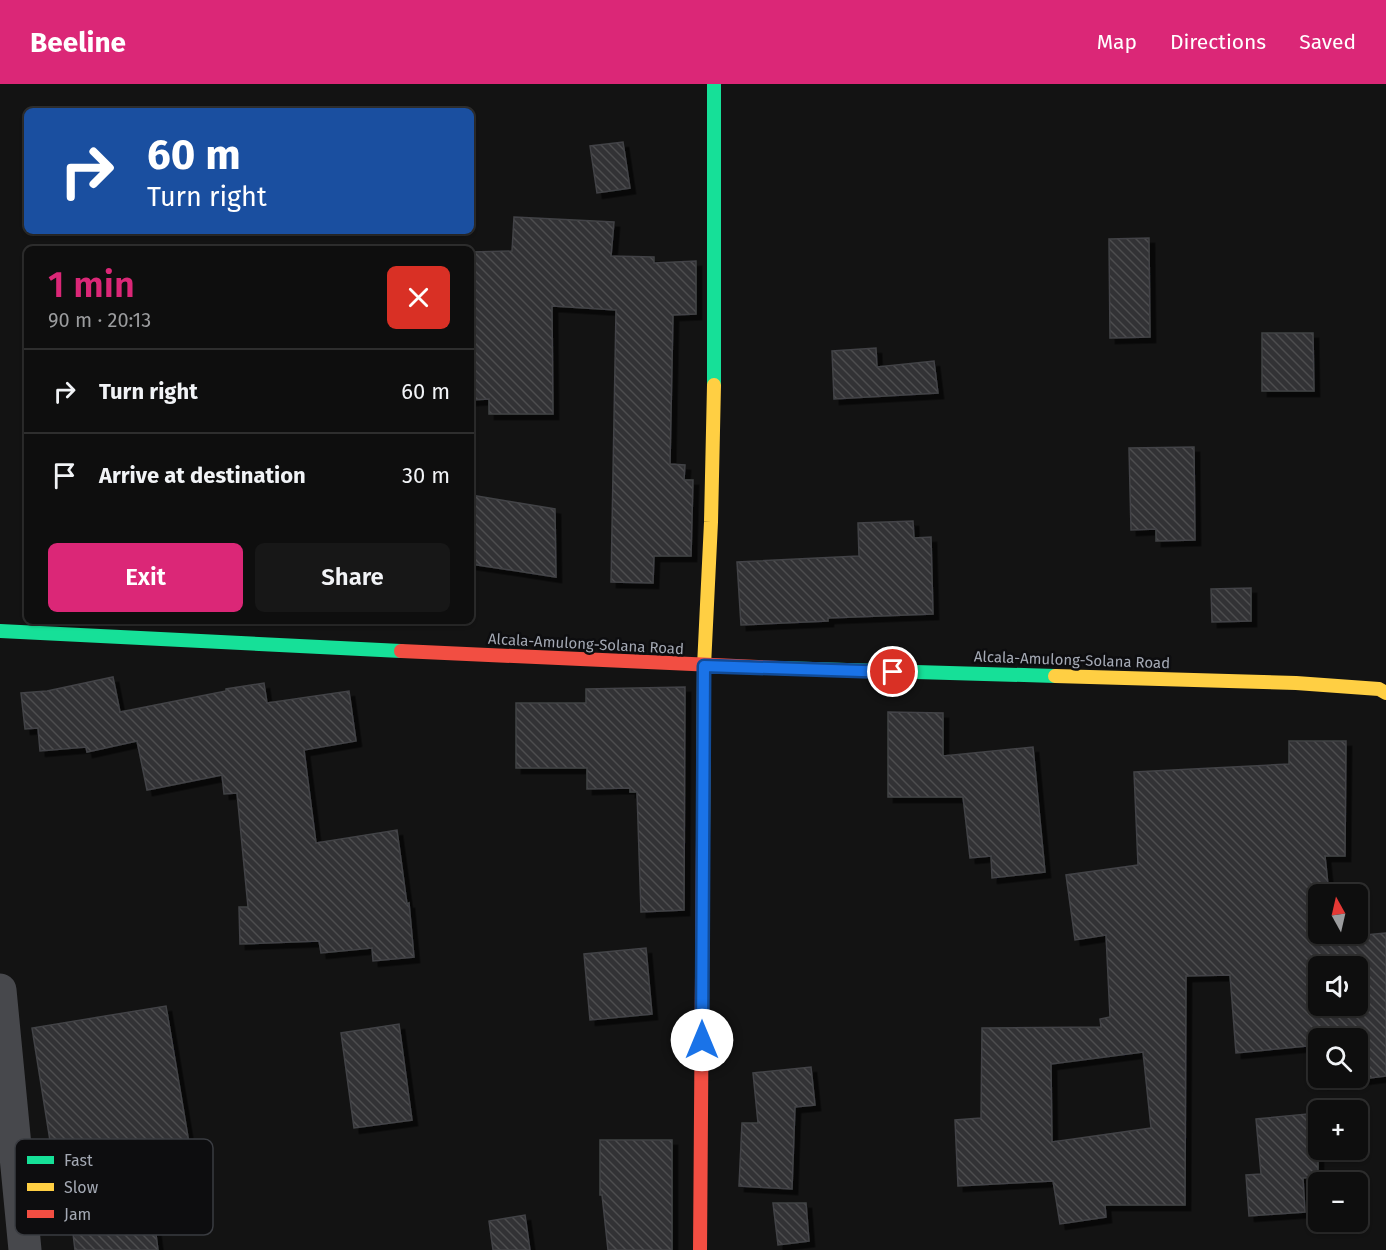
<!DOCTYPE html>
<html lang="en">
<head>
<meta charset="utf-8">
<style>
	body { margin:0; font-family:"Fira Sans",sans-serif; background:#171717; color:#f1f3f6; height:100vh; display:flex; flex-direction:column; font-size:22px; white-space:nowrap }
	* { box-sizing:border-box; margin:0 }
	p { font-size:20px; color:#9b9c9e }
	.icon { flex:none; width:33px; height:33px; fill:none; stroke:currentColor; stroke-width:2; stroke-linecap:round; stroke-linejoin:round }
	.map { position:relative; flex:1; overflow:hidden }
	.side { position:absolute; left:24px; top:162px; width:450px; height:378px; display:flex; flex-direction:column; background:#0e0e0e; border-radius:9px; box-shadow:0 2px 4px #0004,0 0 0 2px #2e2e2e }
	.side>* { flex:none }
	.top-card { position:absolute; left:24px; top:24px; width:450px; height:126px; border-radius:9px; box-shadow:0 2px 4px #0004,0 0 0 2px #2e2e2e; background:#1a4fa0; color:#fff; overflow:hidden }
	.needle { width:39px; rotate:352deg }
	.tools { position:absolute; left:1308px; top:800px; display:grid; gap:12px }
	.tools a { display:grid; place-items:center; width:60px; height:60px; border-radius:9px; background:#0e0e0e; box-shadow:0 2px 4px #0004,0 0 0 2px #2e2e2e; font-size:30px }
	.pin { position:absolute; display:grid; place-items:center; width:51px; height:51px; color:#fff; margin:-26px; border:3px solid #fff; border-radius:50%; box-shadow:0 2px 6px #0007 }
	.me { position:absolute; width:66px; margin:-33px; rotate:0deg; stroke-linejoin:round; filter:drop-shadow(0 0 4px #0008) }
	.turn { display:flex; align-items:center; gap:21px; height:126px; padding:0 24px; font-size:27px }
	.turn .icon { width:78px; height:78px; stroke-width:2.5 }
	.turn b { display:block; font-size:42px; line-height:51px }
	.round { display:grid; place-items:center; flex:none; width:63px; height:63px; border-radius:9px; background:#171717 }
	.summary { display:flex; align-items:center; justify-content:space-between; height:102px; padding:0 24px }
	h1 { font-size:36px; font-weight:600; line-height:45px; color:#db2777 }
	.button { display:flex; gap:12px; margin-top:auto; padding:12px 24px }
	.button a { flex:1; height:69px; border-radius:9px; background:#db2777; color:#fff; font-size:24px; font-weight:600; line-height:69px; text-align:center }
	.button a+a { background:#171717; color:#f1f3f6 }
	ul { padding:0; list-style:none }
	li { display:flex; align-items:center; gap:18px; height:84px; padding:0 24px; border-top:2px solid #2e2e2e }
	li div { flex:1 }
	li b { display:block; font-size:22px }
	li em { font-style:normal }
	header { display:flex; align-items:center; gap:36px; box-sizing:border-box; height:84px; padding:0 30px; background:#db2777; color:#fff }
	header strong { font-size:28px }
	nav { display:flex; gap:33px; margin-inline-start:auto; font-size:21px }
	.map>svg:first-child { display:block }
	.building { fill:url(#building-back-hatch); stroke:#424346; stroke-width:1.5; fill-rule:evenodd; filter:url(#shadow) }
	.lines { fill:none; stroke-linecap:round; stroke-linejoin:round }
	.street { stroke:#47484c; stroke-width:33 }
	.fast { stroke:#16e098; stroke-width:14 }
	.slow { stroke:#ffcf43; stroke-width:14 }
	.jam { stroke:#f24e42; stroke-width:14 }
	.route-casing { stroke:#114b97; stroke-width:15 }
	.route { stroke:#1a73e8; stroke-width:10 }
	.labels { text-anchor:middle; stroke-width:5; stroke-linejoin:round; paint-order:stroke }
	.street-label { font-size:15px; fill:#a4a9b4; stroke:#0d0d0f }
	.key { fill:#0d0d0f; stroke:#3a3c41; stroke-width:1.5 }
	.key-label { font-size:16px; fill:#a4a9b4 }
</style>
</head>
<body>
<header>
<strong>Beeline</strong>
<nav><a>Map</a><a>Directions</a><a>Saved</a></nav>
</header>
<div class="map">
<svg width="1386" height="1166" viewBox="0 0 1386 1166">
	<defs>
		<pattern id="building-back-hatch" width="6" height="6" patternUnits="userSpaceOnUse" patternTransform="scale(1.5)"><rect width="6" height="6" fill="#323234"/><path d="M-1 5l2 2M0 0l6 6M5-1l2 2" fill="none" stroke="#4d4d4f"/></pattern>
		<filter id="shadow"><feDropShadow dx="5.5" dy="5.5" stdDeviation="0" flood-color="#0009"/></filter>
	</defs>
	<rect width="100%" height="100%" fill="#131313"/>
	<g class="building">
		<path d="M623 58 630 104 597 109 590 62Z"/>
		<path d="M514 133 614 138 611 172 654 173V179L696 177V230L673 231 670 380 685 381 684 396H693L691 472H654L653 499 611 498 616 226 552 222 553 330H489V315L471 316V168L512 167Z"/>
		<path d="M1149 154 1150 253 1110 254 1109 155Z"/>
		<path d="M1262 249H1313L1314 307H1262Z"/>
		<path d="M876 264 877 283 934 277 938 309 834 315 832 267Z"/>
		<path d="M1194 363 1195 456 1156 457V445L1131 446 1129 364Z"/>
		<path d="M471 411 555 425 556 493 471 480Z"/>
		<path d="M913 437 914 454 931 453 933 530 828 534V537L741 541 737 478 859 472 858 439Z"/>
		<path d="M1251 504V537L1212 538 1211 505Z"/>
		<path d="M113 593 120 628 226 607V605L264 599 267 619 349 607 356 657 304 666 316 759 397 746 407 820 409 819 414 873 373 877 372 864 321 869 319 857 240 860 239 823H248L237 709 224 710 222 691 147 706 137 657 87 668 86 663 40 667 38 644 25 645 21 609 47 607Z"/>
		<path d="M685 603 684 826 641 828 637 708H630V704L587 705V684H516V619H586V605Z"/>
		<path d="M888 628 943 629V672L1033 663 1045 788 992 794 991 772 970 774 963 713H888Z"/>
		<path d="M1289 657H1346L1345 772H1325L1329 810H1318V849H1342L1343 853 1386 849V992L1322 1000 1321 993H1358V954H1318V969V961L1236 969 1230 891 1186 892 1185 1121H1105L1106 1133 1060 1140 1053 1097 958 1102 955 1036 981 1034 982 944 1101 943 1100 935 1110 933 1106 851 1075 856 1066 791 1138 781 1134 688 1289 680ZM1318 882H1358V921H1318ZM1143 968 1151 1044 1052 1058 1051 980Z"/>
		<path d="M646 864 652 930 590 936 584 870Z"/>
		<path d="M166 922 191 1071 147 1079 158 1166H75L66 1092 56 1094 32 944Z"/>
		<path d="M399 940 412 1036 354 1044 341 949Z"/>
		<path d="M811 983 815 1021 795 1023 792 1105 739 1102 742 1039H758L753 989Z"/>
		<path d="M1318 1029V1093L1303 1094 1305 1128 1249 1132 1246 1091 1261 1090 1256 1035Z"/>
		<path d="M600 1056H672V1166H608L602 1111H600Z"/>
		<path d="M773 1119H806L809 1157 778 1161Z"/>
		<path d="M525 1131 530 1166H493L489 1137Z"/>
	</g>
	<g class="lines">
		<path class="street" d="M0 906 25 1166"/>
		<g class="fast">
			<path d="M714 301V0"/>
			<path d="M0 547 401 567"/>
			<path d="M779 584 1055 592"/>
		</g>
		<g class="slow">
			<path d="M1055 592 1296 599 1379 605 1386 609"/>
			<path d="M703 754 704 582 711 438 714 301"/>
		</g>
		<g class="jam">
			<path d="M401 567 779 584"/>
			<path d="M700 1166 703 754"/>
		</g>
	</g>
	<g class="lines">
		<defs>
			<path id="route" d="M702 956 704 582 893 588"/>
		</defs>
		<use href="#route" class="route-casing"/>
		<use href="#route" class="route"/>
	</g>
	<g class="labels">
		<g class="street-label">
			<text transform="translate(586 560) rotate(3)" y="5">Alcala-Amulong-Solana Road</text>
			<text transform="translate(1072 576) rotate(2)" y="5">Alcala-Amulong-Solana Road</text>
		</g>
	</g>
	<rect x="15" y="1055" width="198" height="96" rx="9" class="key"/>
	<rect x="27" y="1072" width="27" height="8" fill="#16e098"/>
	<rect x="27" y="1099" width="27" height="8" fill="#ffcf43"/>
	<rect x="27" y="1126" width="27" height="8" fill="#f24e42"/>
	<g class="key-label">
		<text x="64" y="1082">Fast</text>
		<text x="64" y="1109">Slow</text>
		<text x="64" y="1136">Jam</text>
	</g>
</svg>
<div class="tools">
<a><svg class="needle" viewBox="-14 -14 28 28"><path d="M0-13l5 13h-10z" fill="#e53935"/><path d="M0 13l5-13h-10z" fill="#9b9c9e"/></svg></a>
<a><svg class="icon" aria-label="sound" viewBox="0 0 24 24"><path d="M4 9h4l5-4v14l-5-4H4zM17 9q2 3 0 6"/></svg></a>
<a><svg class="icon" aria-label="search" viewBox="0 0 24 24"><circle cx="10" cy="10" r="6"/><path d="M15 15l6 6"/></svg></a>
<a>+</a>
<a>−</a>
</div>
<div class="pin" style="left:893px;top:588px;background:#d93025"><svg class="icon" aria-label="arrive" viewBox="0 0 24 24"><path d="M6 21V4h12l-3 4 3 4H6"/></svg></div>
<svg class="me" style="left:702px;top:956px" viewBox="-20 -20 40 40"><circle r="19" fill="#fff"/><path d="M0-13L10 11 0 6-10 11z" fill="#1a73e8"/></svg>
<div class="top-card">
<div class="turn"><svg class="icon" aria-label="right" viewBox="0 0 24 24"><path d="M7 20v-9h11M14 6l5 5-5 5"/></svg><div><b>60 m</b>Turn right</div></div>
</div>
<section class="side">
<div class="summary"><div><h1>1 min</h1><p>90 m · 20:13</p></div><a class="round" style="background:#d93025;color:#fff"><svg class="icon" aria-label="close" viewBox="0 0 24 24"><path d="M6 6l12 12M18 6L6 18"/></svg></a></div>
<ul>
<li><svg class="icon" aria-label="right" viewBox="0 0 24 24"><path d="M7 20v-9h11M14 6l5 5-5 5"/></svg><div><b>Turn right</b></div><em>60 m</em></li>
<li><svg class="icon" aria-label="arrive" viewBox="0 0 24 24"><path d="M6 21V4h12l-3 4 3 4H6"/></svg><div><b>Arrive at destination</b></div><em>30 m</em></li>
</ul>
<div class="button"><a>Exit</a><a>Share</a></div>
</section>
</div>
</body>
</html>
